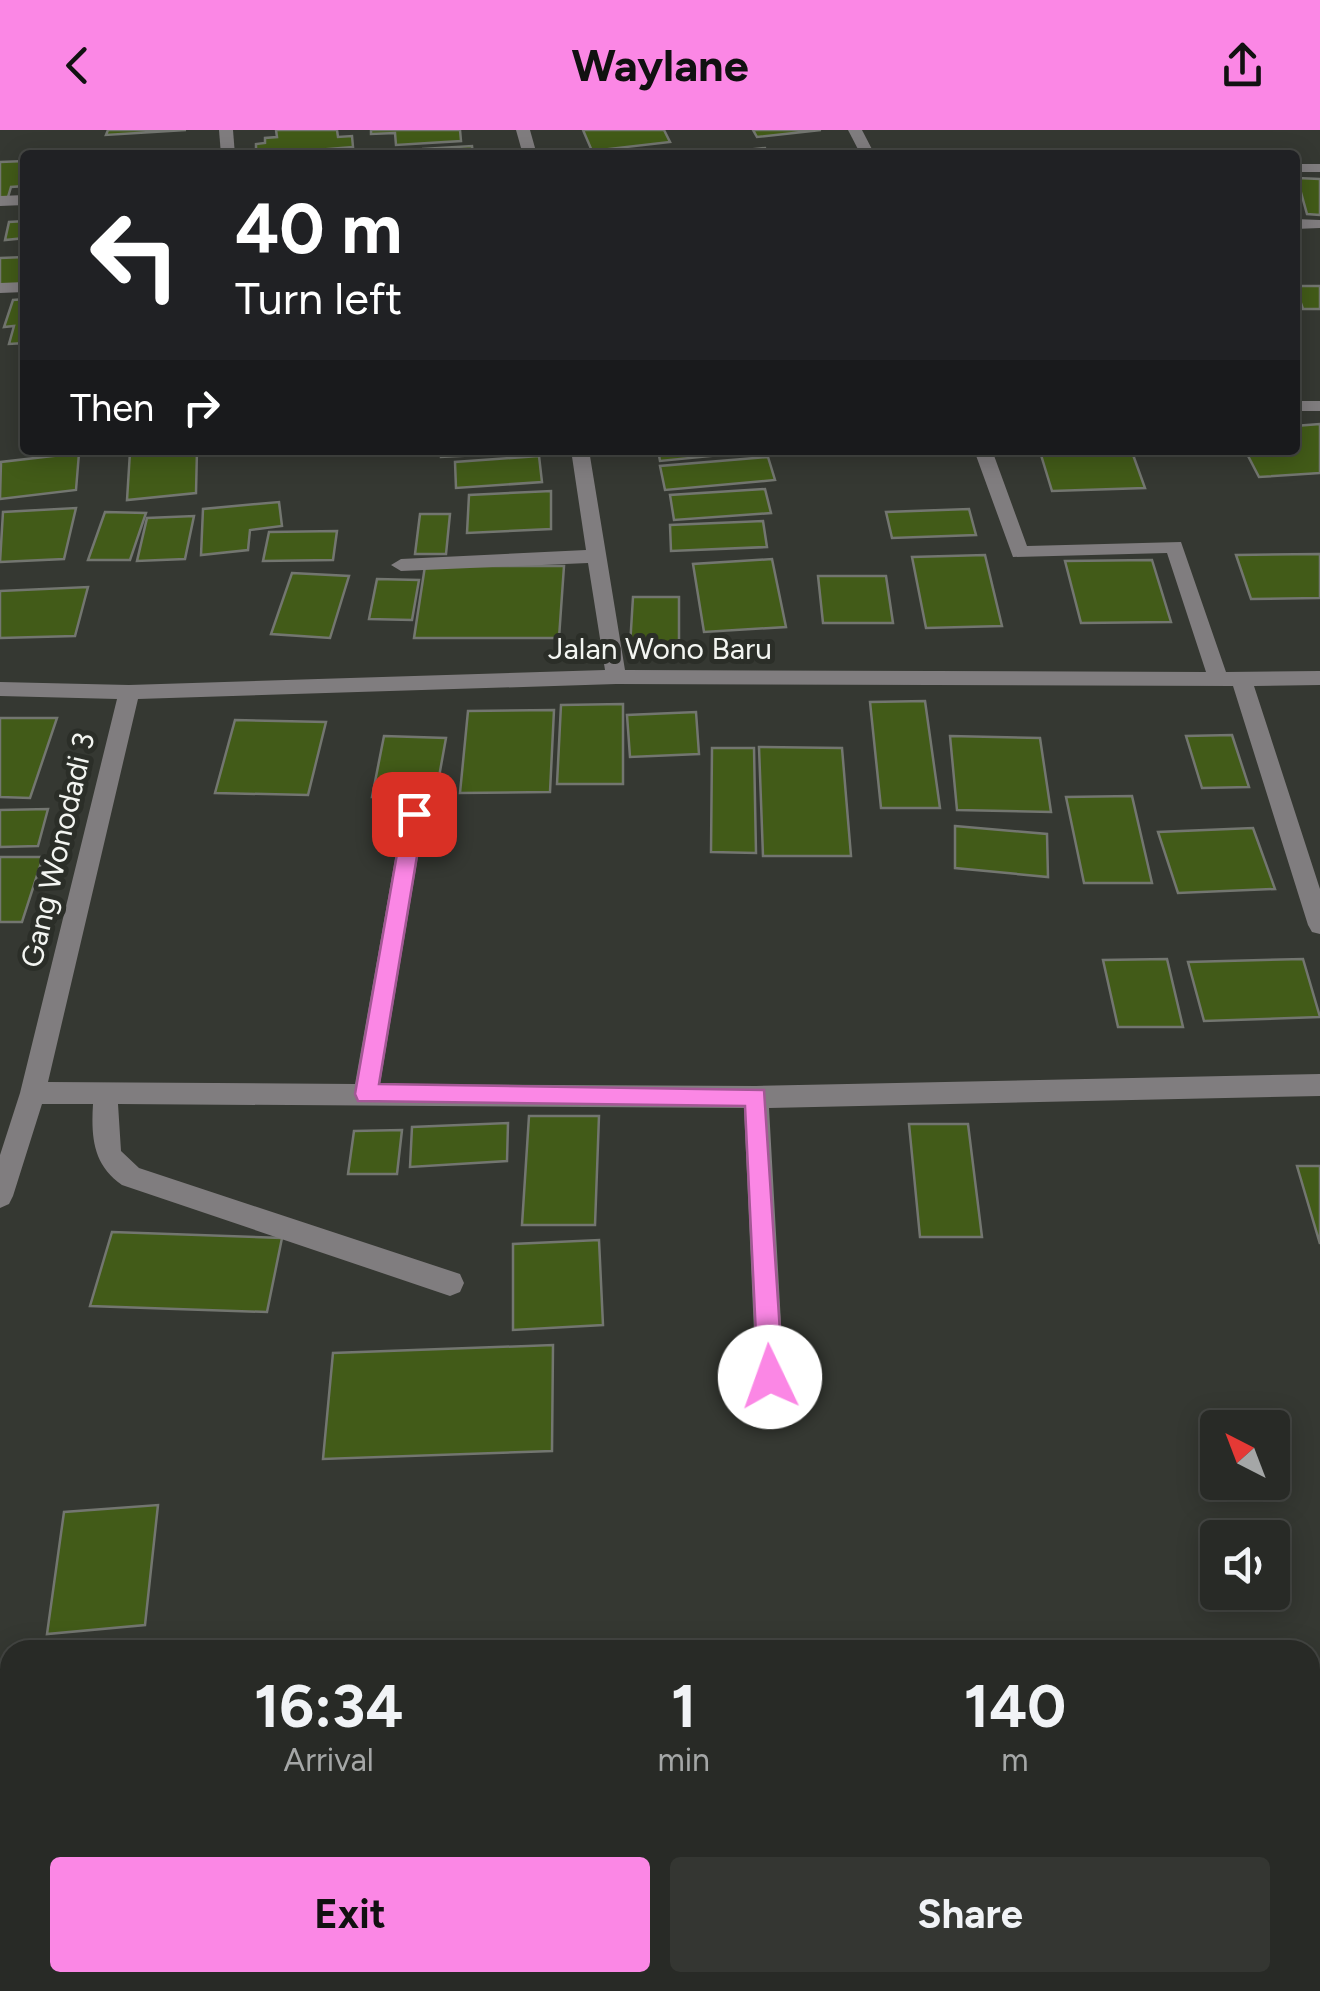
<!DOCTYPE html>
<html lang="en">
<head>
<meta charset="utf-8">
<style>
	body { margin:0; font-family:Figtree,sans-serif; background:#343632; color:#f1f3f6; height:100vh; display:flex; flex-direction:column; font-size:38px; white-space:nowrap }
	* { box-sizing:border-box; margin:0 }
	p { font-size:32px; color:#a5a7a7 }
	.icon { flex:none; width:55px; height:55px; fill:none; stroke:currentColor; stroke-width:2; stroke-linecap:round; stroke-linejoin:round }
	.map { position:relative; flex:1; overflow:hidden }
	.drawer { position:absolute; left:0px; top:1510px; width:1320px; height:352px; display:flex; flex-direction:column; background:#282a26; border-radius:30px 30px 0 0; box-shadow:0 5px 25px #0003,0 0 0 2px #444643 }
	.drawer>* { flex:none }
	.hud { position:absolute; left:20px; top:20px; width:1280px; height:305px; border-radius:10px; box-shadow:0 5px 25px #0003,0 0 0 2px #444643; background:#202124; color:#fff; overflow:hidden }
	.needle { width:65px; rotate:318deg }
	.tools { position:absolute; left:1200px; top:1280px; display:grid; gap:20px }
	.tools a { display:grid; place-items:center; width:90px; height:90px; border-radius:10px; background:#282a26; box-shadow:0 5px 25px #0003,0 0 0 2px #444643; font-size:50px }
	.pin { position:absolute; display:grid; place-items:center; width:85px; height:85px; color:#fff; margin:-42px; border-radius:20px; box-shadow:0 5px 15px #0006 }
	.me { position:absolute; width:110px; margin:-55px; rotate:357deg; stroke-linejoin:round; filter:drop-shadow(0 0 8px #0008) }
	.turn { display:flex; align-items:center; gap:35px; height:210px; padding:0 50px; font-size:45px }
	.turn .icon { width:130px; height:130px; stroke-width:2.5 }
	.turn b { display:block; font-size:70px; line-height:85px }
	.then { display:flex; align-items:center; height:95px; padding:0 50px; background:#0003; gap:20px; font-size:38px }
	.eta { display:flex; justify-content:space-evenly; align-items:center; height:170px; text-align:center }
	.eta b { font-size:60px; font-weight:700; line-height:70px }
	.action { display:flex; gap:20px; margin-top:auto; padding:20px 50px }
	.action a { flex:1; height:115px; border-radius:10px; background:#fb87e5; color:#111; font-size:40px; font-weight:700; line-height:115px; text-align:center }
	.action a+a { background:#343632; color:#f1f3f6 }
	header { display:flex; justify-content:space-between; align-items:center; height:130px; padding:0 50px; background:#fb87e5; color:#111; font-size:45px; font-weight:700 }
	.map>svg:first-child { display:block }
	.building { fill:#425b18; stroke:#737670; stroke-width:2.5 }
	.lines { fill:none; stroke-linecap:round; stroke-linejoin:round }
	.minor { fill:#807d7f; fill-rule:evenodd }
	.route { fill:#fb87e5; stroke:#a35895; stroke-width:2.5 }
	.labels { text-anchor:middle; stroke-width:10; stroke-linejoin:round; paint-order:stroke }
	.street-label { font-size:30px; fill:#f3f5f1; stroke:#2b2e28 }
</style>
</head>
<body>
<header><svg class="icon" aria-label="back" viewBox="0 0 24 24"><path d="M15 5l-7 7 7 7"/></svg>Waylane<svg class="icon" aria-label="share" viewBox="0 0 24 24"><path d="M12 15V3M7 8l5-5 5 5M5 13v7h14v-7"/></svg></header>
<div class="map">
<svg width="1320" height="1861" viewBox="0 0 1320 1861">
	<rect width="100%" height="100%" fill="#353832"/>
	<g class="building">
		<path d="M108 0H186L106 5Z"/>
		<path d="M276 0H337L338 7 352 6 353 17 256 25V14L265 13V8L277 7Z"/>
		<path d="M371 0H460L461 11 396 15 395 3 371 4Z"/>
		<path d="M583 0H664L670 12 592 21Z"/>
		<path d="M753 0H821L757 7Z"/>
		<path d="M472 16 473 25H422L423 19Z"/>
		<path d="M765 18 768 25 709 24Z"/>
		<path d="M25 31V56L11 57 8 67 0 68V32Z"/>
		<path d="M1297 48 1320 49V85L1307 84Z"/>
		<path d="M25 91V108L5 110 9 92Z"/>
		<path d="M25 127V156L0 157V128Z"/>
		<path d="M1295 156H1320V179H1303Z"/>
		<path d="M25 169V213L9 214 14 196 4 197 13 170Z"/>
		<path d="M1320 294V343L1259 347 1245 320H1295V296Z"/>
		<path d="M155 320H197L196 363 127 370 130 322Z"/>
		<path d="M441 320H538V322L441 327Z"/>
		<path d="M658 320H772L660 331Z"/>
		<path d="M1132 322 1145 358 1052 361 1041 325Z"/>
		<path d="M79 323 76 360 0 369 1 332Z"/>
		<path d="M539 326 542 352 456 358 455 332Z"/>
		<path d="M768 327 775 350 665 360 660 336Z"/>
		<path d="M765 359 771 383 674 390 670 365Z"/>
		<path d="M551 361V399L467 403 469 365Z"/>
		<path d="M279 372 282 396 250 400 248 420 201 425 203 379Z"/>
		<path d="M76 378 64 429 0 432 3 382Z"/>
		<path d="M969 379 976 405 892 408 886 382Z"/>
		<path d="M105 382 146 383 130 430H88Z"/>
		<path d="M420 384H450L446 424H415Z"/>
		<path d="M194 386 185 429 137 431 147 388Z"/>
		<path d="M763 391 767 417 671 421 670 395Z"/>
		<path d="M337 401 333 430 263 431 269 402Z"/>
		<path d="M1320 424V468L1251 469 1236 425Z"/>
		<path d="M985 425 1002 496 926 498 912 427Z"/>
		<path d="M772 429 786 497 704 502 693 434Z"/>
		<path d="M1152 430 1171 492 1081 493 1065 431Z"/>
		<path d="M425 436H564L559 508H414Z"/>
		<path d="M292 443 349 446 330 508 271 504Z"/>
		<path d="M818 446H886L893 493H823Z"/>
		<path d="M377 449 419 450 412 490 369 489Z"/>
		<path d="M88 457 75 506 0 508V461Z"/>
		<path d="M633 467H679V516H630Z"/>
		<path d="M925 571 940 678H881L870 572Z"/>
		<path d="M623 574V654H557L561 575Z"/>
		<path d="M554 580 550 662 460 663 468 581Z"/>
		<path d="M696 582 699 624 630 627 627 585Z"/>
		<path d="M0 588H57L30 668 0 667Z"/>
		<path d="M235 590 326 592 308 665 215 663Z"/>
		<path d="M1232 605 1249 657 1202 658 1186 606Z"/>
		<path d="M384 606 446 608 435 669 372 667Z"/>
		<path d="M950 606 1040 608 1051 682 957 680Z"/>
		<path d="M759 617 842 618 851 726H763Z"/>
		<path d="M712 618H754L756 723 711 722Z"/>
		<path d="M1132 666 1152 753H1084L1066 667Z"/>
		<path d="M48 679 38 716 0 717V680Z"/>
		<path d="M955 696 1047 704 1048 747 955 738Z"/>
		<path d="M1253 698 1275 759 1178 763 1158 702Z"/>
		<path d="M0 727H43L22 792H0Z"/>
		<path d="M1167 829 1183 897H1118L1103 830Z"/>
		<path d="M1303 829 1320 887 1204 891 1188 832Z"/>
		<path d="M529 986H599L595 1095H522Z"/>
		<path d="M508 993 507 1031 410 1037 412 997Z"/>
		<path d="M909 994H968L982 1107H920Z"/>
		<path d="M402 1000 397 1044H348L354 1001Z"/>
		<path d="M1297 1036H1320V1114Z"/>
		<path d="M112 1102 282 1108 267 1182 90 1176Z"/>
		<path d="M599 1110 603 1195 513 1200V1114Z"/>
		<path d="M553 1215 552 1321 323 1329 333 1223Z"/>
		<path d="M158 1375 145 1495 47 1504 64 1382Z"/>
		<path d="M780 1852H888L889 1861H781Z"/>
		<path d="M1001 1852H1102L1051 1861H1003Z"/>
	</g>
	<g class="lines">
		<g class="minor">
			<path d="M219 0H233L235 25H221Z"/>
			<path d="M516 0H530L537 25H523Z"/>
			<path d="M848 0H862L875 25H861Z"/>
			<rect x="1295" y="34" width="25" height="8"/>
			<path d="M25 65V75L0 76V66Z"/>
			<path d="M1295 89 1320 90V98L1295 99Z"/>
			<path d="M25 152V162L0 163V153Z"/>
			<rect x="1295" y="271" width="25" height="10"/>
			<path d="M571 320H589L625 540 1206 542 1167 423 1013 427 974 320H992L1027 416 1181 412 1226 542 1320 541V555L1254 556 1320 759V804L1312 802 1308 795 1233 556 616 554 138 569 48 952 355 954 403 684 414 676 425 684 380 954 756 956 1320 944V966L769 978 784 1247 780 1257 770 1261 760 1257 756 1247 744 978 118 974 121 1021 139 1038 460 1144 464 1153 460 1162 450 1166 122 1055C93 1035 91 1007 93 974H42L13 1066 9 1074 0 1078V1025L20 963 117 569 0 566V552L129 555 605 540 588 433 401 441 391 435 401 429 586 420Z"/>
			<rect x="0" y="1597" width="10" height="32"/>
			<path d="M914 1852H950L951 1861H915Z"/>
		</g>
	</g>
	<path class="route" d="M414 677 424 684 379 954 764 960 783 1247 780 1256 770 1260 761 1256 758 1247 745 976 358 971 355 964 404 684Z"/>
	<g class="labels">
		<g class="street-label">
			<text x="660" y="529">Jalan Wono Baru</text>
			<text transform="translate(58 720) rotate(-77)" y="10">Gang Wonodadi 3</text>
		</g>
	</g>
</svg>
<div class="tools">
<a><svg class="needle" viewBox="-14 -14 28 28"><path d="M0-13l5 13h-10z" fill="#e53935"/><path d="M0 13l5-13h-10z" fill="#a5a7a7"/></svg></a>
<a><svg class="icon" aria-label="sound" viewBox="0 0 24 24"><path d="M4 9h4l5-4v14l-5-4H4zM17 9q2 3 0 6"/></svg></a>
</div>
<div class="pin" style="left:414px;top:684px;background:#d93025"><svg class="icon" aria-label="arrive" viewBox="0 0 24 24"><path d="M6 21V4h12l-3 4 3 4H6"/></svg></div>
<svg class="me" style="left:770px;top:1247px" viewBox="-20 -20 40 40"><circle r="19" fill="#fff"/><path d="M0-13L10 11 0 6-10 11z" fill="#fb87e5"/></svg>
<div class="hud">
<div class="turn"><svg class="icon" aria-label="left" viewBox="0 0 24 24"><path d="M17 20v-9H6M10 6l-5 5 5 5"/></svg><div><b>40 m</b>Turn left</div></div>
<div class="then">Then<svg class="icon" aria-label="right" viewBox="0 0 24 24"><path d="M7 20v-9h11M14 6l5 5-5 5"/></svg></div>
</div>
<section class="drawer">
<div class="eta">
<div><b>16:34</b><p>Arrival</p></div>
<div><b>1</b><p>min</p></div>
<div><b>140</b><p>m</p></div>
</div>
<div class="action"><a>Exit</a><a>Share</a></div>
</section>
</div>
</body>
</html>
